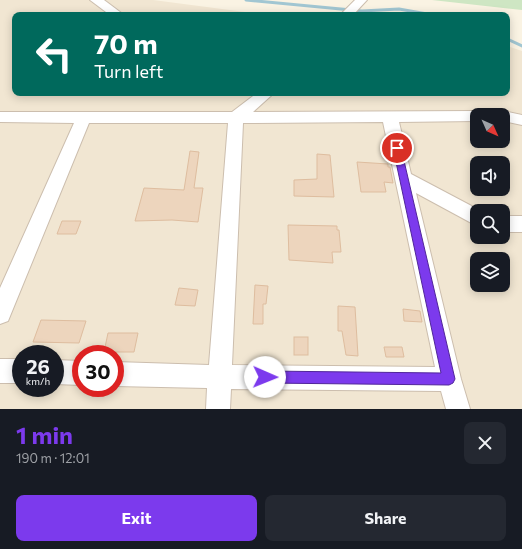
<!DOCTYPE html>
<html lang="en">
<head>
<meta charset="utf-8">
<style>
	body { margin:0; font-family:Commissioner,sans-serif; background:#242831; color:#f1f3f6; height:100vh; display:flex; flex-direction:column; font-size:15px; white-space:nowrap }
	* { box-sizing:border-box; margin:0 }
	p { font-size:13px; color:#9ea1a6 }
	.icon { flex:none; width:22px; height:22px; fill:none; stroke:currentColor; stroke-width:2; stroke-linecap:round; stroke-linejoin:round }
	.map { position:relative; height:409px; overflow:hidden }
	.drawer { display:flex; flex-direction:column; background:#171b24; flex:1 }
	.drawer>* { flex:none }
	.hud { position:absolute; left:12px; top:12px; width:498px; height:84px; border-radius:8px; box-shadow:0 2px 10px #0003; background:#00695c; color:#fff; overflow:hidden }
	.needle { width:26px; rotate:135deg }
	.fabs { position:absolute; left:470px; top:108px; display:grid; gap:8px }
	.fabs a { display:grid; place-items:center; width:40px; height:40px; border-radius:8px; background:#171b24; box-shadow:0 2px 10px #0003; font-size:20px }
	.speed { position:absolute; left:12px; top:345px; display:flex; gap:8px; font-size:20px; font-weight:700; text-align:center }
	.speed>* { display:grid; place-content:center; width:52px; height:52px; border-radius:50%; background:#171b24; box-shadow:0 2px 10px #0003; line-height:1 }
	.speed small { font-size:10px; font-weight:400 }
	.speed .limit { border:6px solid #d22; background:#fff; color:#111 }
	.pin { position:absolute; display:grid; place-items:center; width:34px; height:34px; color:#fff; margin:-17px; border:2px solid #fff; border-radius:50%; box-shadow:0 1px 4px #0007 }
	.me { position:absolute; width:44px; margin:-22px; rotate:91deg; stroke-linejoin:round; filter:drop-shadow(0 0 3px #0008) }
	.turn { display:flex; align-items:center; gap:14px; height:84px; padding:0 16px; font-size:18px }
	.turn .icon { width:52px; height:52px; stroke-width:2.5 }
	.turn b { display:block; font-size:28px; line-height:34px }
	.round { display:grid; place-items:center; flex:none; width:42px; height:42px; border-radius:8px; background:#242831 }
	.overview { display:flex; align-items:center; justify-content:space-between; height:68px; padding:0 16px }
	h1 { font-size:24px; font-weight:700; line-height:30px; color:#7c3aed }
	.button { display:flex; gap:8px; margin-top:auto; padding:8px 16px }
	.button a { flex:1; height:46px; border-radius:8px; background:#7c3aed; color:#fff; font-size:16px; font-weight:700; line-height:46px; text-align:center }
	.button a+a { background:#242831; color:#f1f3f6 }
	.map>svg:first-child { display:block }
	.residential { fill:#f1e6d2; fill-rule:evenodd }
	.green { fill:#cee6c3 }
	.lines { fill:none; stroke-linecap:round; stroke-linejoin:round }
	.stream { stroke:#a1c6d2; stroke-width:3 }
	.building { fill:#edd5bd; stroke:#debd9f }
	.minor-casing { stroke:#ccbeae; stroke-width:2 }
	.minor { fill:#fff; fill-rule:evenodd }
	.route { fill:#7c3aed; stroke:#51269a }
</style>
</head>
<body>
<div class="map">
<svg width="522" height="409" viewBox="0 0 522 409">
	<rect width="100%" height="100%" fill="#faf3e3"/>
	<path class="residential" d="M0 0H153L245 12 284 15H15V93H507V46L522 51V409H0ZM477 115H503V141H477ZM477 163H503V189H477ZM477 211H503V237H477ZM477 259H503V285H477ZM21 354H55V388H21ZM81 354H115V388H81Z"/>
	<path class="green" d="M432 0H522V10Z"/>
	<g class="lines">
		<g class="stream">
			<path d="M246 0 362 11 399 9 433 15"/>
			<path d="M507 39 522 46"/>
		</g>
	</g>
	<g class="building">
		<path d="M190 151 199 152 194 188H203L198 222 172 220 135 221 144 188 184 190Z"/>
		<path d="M317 154 330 155 334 197 294 196V180L317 179Z"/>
		<path d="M357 162 388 164V167H390L393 183 384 182 386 192H361Z"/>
		<path d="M62 221H81L76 234H57Z"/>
		<path d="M288 225 337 226V230H339L341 252H332L333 263 289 260Z"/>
		<path d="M255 285 268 286 266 304H263V324H253Z"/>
		<path d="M179 288 198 290 195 306 175 305Z"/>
		<path d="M338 306 355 307 358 356 346 355 342 331H338Z"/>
		<path d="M403 309 420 311 422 322 404 321Z"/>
		<path d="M41 320 86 321 79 343 33 342Z"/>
		<path d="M108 333H138L134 352H104Z"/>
		<rect x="294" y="337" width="14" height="18"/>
		<path d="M384 347H402L404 357H386Z"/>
	</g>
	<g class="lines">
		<defs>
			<g id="minor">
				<path d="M90 0H104L124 15H110Z"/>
				<path d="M355 0H367L353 15H340Z"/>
				<path d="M257 93H274L253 112 477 111 482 112 484 115H477V121L399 122 411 174 481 211H477V226L416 193 461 379 470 409H446L441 391 231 389 230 409H206L207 388 115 386V362L209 365 228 123H89L8 321 0 324V288L74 123 0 122V112H232ZM383 122 435 367 232 365 243 123Z"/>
				<path d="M503 111 522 115V125L503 121V115H496L498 112Z"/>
				<rect x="503" y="216" width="19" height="16"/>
				<rect x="0" y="359" width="21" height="24"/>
				<path d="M55 360 81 361V385L55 384Z"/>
			</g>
		</defs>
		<use href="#minor" class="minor-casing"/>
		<use href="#minor" class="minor"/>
	</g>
	<path class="route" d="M397 144 401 148 455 379 453 383 449 385 265 383 261 382 259 377 261 373 265 371 441 373 393 148Z"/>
</svg>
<div class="fabs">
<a><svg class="needle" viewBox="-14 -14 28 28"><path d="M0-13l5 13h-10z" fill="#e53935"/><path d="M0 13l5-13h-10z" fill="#9ea1a6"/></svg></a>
<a><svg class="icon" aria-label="sound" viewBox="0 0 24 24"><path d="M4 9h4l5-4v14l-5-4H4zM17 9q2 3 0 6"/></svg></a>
<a><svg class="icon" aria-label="search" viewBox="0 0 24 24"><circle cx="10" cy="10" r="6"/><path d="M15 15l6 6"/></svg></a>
<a><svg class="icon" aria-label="layers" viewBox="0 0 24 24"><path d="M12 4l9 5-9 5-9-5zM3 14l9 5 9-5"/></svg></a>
</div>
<div class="speed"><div>26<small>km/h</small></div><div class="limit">30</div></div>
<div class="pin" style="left:397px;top:148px;background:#d93025"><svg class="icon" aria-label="arrive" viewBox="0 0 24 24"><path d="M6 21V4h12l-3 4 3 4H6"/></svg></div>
<svg class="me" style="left:265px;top:377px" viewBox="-20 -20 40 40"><circle r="19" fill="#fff"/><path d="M0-13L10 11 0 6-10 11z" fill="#7c3aed"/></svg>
<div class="hud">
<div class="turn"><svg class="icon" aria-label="left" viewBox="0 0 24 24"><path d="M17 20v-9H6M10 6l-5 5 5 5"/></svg><div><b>70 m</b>Turn left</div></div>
</div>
</div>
<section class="drawer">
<div class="overview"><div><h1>1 min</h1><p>190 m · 12:01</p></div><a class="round"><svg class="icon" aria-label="close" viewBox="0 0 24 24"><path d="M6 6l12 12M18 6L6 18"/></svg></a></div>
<div class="button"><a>Exit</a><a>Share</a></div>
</section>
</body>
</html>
